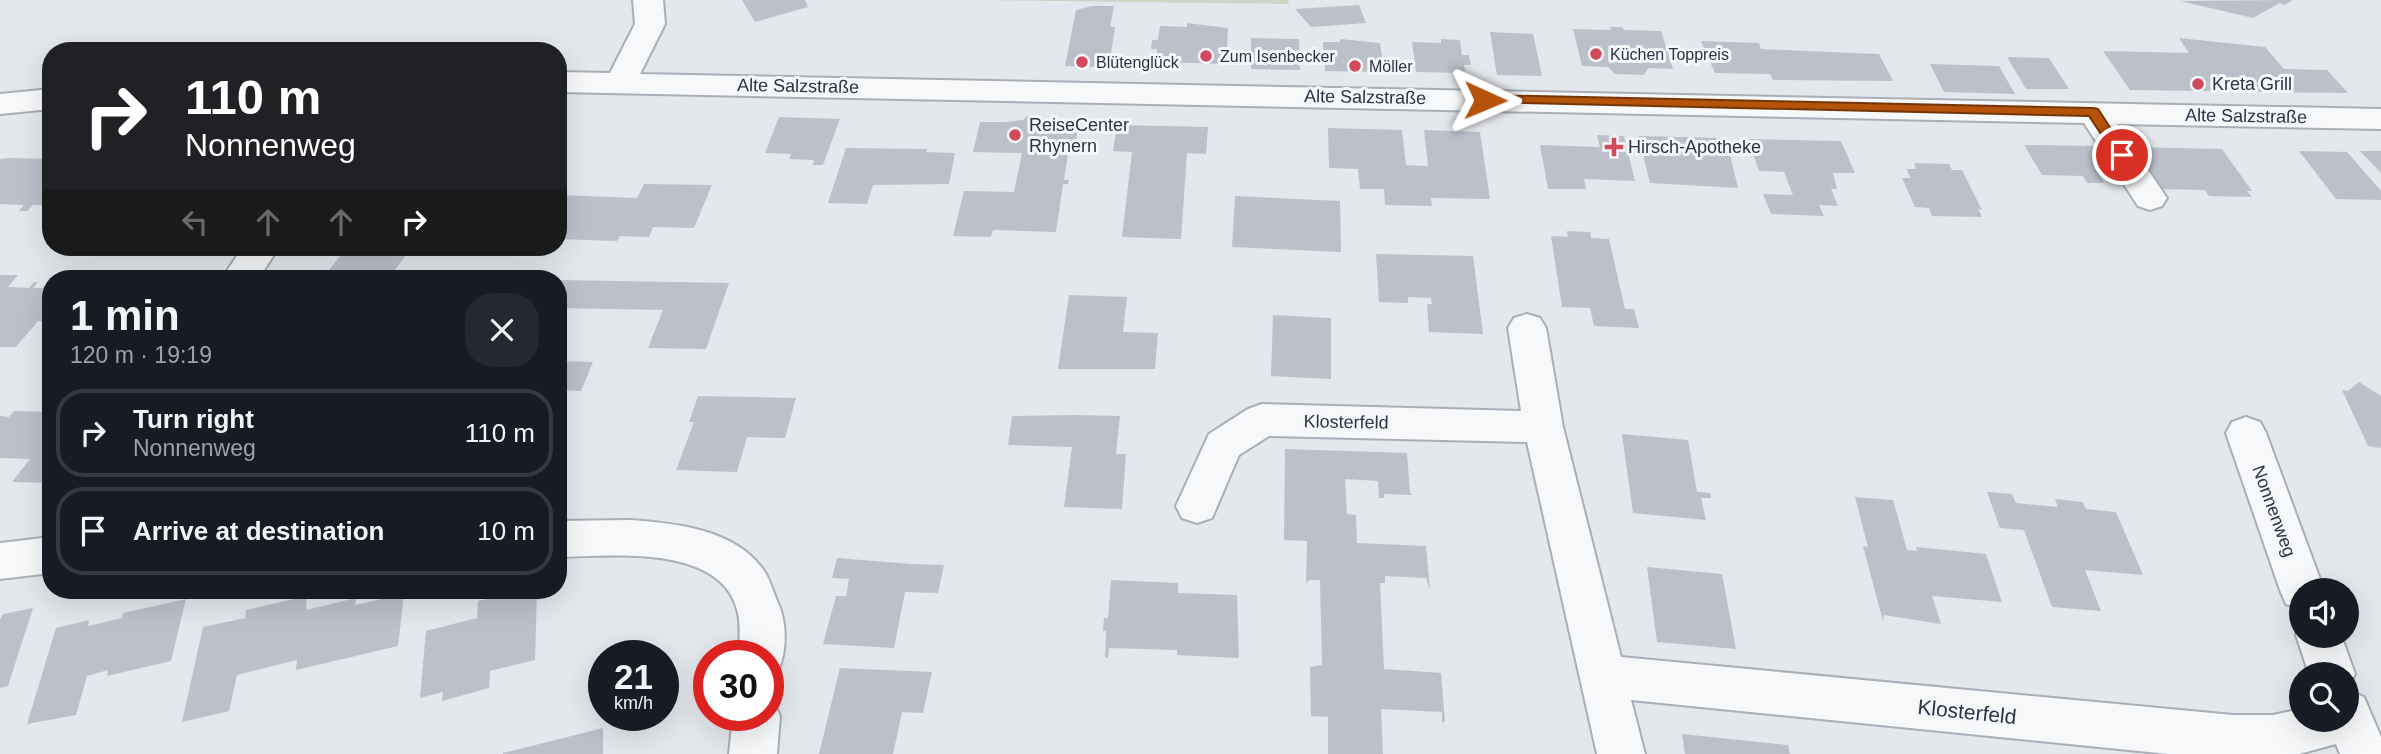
<!DOCTYPE html>
<html lang="en">
<head>
<meta charset="utf-8">
<style>
	body { margin:0; font-family:Arial,sans-serif; background:#242831; color:#f1f3f6; height:100vh; display:flex; flex-direction:column; font-size:26px; white-space:nowrap }
	* { box-sizing:border-box; margin:0 }
	p { font-size:23px; color:#9ea1a6 }
	.icon { flex:none; width:38px; height:38px; fill:none; stroke:currentColor; stroke-width:2; stroke-linecap:round; stroke-linejoin:round }
	.map { position:relative; flex:1; overflow:hidden }
	.panel { position:absolute; left:42px; top:270px; width:525px; height:329px; display:flex; flex-direction:column; background:#171b24; border-radius:28px; box-shadow:0 7px 28px #0002 }
	.panel>* { flex:none }
	.top-card { position:absolute; left:42px; top:42px; width:525px; height:214px; border-radius:28px; box-shadow:0 7px 28px #0002; background:#202124; color:#fff; overflow:hidden }
	.fabs { position:absolute; left:2289px; top:578px; display:grid; gap:14px }
	.fabs a { display:grid; place-items:center; width:70px; height:70px; border-radius:50%; background:#171b24; box-shadow:0 7px 28px #0002; font-size:35px }
	.speed { position:absolute; left:588px; top:640px; display:flex; gap:14px; font-size:35px; font-weight:700; text-align:center }
	.speed>* { display:grid; place-content:center; width:91px; height:91px; border-radius:50%; background:#171b24; box-shadow:0 7px 28px #0002; line-height:1 }
	.speed small { font-size:18px; font-weight:400 }
	.speed .limit { border:10px solid #d22; background:#fff; color:#111 }
	.pin { position:absolute; display:grid; place-items:center; width:60px; height:60px; color:#fff; margin:-30px; border:4px solid #fff; border-radius:50%; box-shadow:0 2px 7px #0007 }
	.me { position:absolute; width:77px; margin:-38px; rotate:91deg; stroke-linejoin:round; filter:drop-shadow(0 0 5px #0008) }
	.turn { display:flex; align-items:center; gap:24px; height:147px; padding:0 28px; font-size:32px }
	.turn .icon { width:91px; height:91px; stroke-width:2.5 }
	.turn b { display:block; font-size:49px; line-height:60px }
	.lanes { display:flex; align-items:center; height:66px; padding:0 28px; background:#0003; justify-content:center; gap:35px; direction:ltr }
	.lanes .off { opacity:.35 }
	.round { display:grid; place-items:center; flex:none; width:74px; height:74px; border-radius:28px; background:#242831 }
	.head { display:flex; align-items:center; justify-content:space-between; height:119px; padding:0 28px }
	h1 { font-size:42px; font-weight:600; line-height:52px }
	ul { padding:0; list-style:none }
	li { display:flex; align-items:center; gap:21px; height:88px; margin:0 14px 10px; padding:0 14px; border:4px solid #363941; border-radius:28px }
	li div { flex:1 }
	li b { display:block; font-size:26px }
	li em { font-style:normal }
	.map>svg:first-child { display:block }
	.green { fill:#c9d6c5 }
	.building { fill:#bbc0ca }
	.lines { fill:none; stroke-linecap:round; stroke-linejoin:round }
	.minor-casing { stroke:#a9aeb7; stroke-width:4 }
	.minor { fill:#f7f8fa; fill-rule:evenodd }
	.route { fill:#b45309; stroke:#753606; stroke-width:2 }
	.poi-dot { fill:#d1495b; stroke:#f4f6f9; stroke-width:2.5 }
	.labels { text-anchor:middle; stroke-width:6; stroke-linejoin:round; paint-order:stroke }
	.far-poi-label { font-size:16px; fill:#2b3445; stroke:#f4f6f9; text-anchor:start }
	.poi-label { font-size:18px; fill:#2b3445; stroke:#f4f6f9; text-anchor:start }
	.street-label { font-size:18px; fill:#2b3445; stroke:#f4f6f9 }
	.near-street-label { font-size:21px; fill:#2b3445; stroke:#f4f6f9 }
</style>
</head>
<body>
<div class="map">
<svg width="2381" height="754" viewBox="0 0 2381 754">
	<rect width="100%" height="100%" fill="#e4e7ec"/>
	<path class="green" d="M979 0H1288L1289 4Z"/>
	<g class="building">
		<path d="M742 0H805L808 7 755 22Z"/>
		<path d="M2293 0 2284 5 2280 3 2253 18 2180 1Z"/>
		<path d="M1359 5 1366 23 1311 27 1295 9Z"/>
		<path d="M1091 6H1114L1110 27H1115L1109 67 1065 66 1076 10Z"/>
		<path d="M1187 23 1228 28 1226 64 1156 62 1157 49H1151L1152 40H1158L1160 26 1187 27Z"/>
		<path d="M1610 27H1622L1624 30 1661 31 1673 69 1648 68 1644 75 1615 74 1608 67 1582 66 1573 29 1611 30Z"/>
		<path d="M1490 32 1533 34 1542 76 1497 75Z"/>
		<path d="M1251 38 1299 39 1300 70 1251 69Z"/>
		<path d="M2179 38 2265 47 2284 69 2327 70 2348 93 2130 90 2103 51 2189 53Z"/>
		<path d="M1340 39 1380 43 1384 72 1325 71 1323 42H1340Z"/>
		<path d="M1441 39 1460 40 1462 55H1469L1471 65H1464L1465 73 1416 72 1412 42 1441 43Z"/>
		<path d="M1701 41 1759 43 1761 49 1879 54 1893 81 1773 80 1770 74 1715 73Z"/>
		<path d="M2007 57 2049 58 2069 89H2026Z"/>
		<path d="M1930 64 1999 66 2015 94 1944 92Z"/>
		<path d="M1027 116 1079 124 1076 140H1070L1064 180H1069L1068 184H1063L1056 232 993 230 991 237 953 236 964 191 1014 192 1022 153 973 152 980 122H1006L1023 120Z"/>
		<path d="M779 117 840 119 823 165H813L814 160 789 159 791 154 765 153Z"/>
		<path d="M1117 125 1208 127 1206 154 1187 153 1181 239 1122 237 1132 152 1113 151Z"/>
		<path d="M1328 128 1402 130 1406 165 1428 166 1424 130 1480 132 1490 199 1431 198 1432 206 1385 205 1384 189H1360L1358 169 1329 168Z"/>
		<path d="M1597 135 1624 136 1635 181 1584 179 1586 189H1548L1540 145 1600 147Z"/>
		<path d="M1638 136 1726 138 1738 188 1650 183Z"/>
		<path d="M1748 139 1841 141 1855 173H1833L1837 189H1831L1838 206 1819 205 1824 216 1771 214 1763 194 1793 195 1784 172 1759 171Z"/>
		<path d="M2024 145 2099 146 2118 177 2100 176 2104 183H2087L2083 176 2042 175Z"/>
		<path d="M2128 147 2222 149 2252 191H2247L2252 197 2209 196 2205 190 2156 189Z"/>
		<path d="M846 148 927 149 926 152 955 153 949 184 873 185 867 204 828 203Z"/>
		<path d="M2299 151 2347 152 2381 191V200L2336 199Z"/>
		<path d="M2360 151H2381V173Z"/>
		<path d="M10 158 51 159V205H33L27 211H19L24 205 0 204V159Z"/>
		<path d="M1914 163 1949 164 1952 170H1962L1982 210 1978 209 1982 217 1932 216 1929 208 1915 207 1902 178H1911L1906 169H1916Z"/>
		<path d="M644 184 712 185 694 228 653 227 649 237 620 236 617 241 558 239V195L637 198Z"/>
		<path d="M1235 196 1340 201 1341 252 1232 247Z"/>
		<path d="M1567 231 1590 232 1591 238 1609 239 1625 309H1634L1639 328 1594 326 1590 308 1562 307 1551 236 1568 237Z"/>
		<path d="M347 247H412L389 278H323Z"/>
		<path d="M1376 254 1473 256 1483 334 1429 332 1427 304H1432L1431 298 1408 297V303L1379 302Z"/>
		<path d="M0 275H18L8 287 29 288 34 282H38L33 288H51V321H38L16 347H0Z"/>
		<path d="M558 280 674 282 729 283 706 349 648 348 663 310 558 308Z"/>
		<path d="M1069 295 1127 297 1123 332 1158 333 1155 369H1058Z"/>
		<path d="M1273 315 1331 318V379L1271 376Z"/>
		<path d="M558 361 593 362 581 391 558 390Z"/>
		<path d="M2359 382 2381 396V448L2368 446 2342 390 2348 391Z"/>
		<path d="M698 396 796 398 785 438 747 437 737 472 676 470 694 422H689Z"/>
		<path d="M14 411 51 412 48 483 12 482 30 459 0 458V416L9 417Z"/>
		<path d="M1075 415 1120 416 1116 454H1126L1122 509 1064 507 1072 447 1008 445 1012 416Z"/>
		<path d="M1622 434 1688 440 1697 492 1710 493 1711 498H1701L1706 520 1633 513Z"/>
		<path d="M1285 449 1407 453 1410 493 1413 495 1384 494V498H1379L1378 481 1345 479 1347 514 1356 515 1357 543 1426 546 1430 590 1426 578 1385 576V583H1380L1384 669 1441 673 1445 722H1442V712L1381 709 1383 754H1328V717L1311 716 1310 667 1322 665 1320 580H1309L1306 584 1307 541 1284 540Z"/>
		<path d="M1987 492 2012 494 2016 503 2058 507 2055 499 2083 502 2086 509 2116 512 2143 575 2085 570 2101 611 2052 607 2024 530 2000 528Z"/>
		<path d="M1855 497 1893 500 1907 550 1917 551 1916 547 1986 554 2002 602 1932 596 1941 624 1884 615 1883 621 1863 546 1868 547Z"/>
		<path d="M837 558 911 564 944 565 938 593 905 592 894 648 823 644 836 596H846L849 579 832 578Z"/>
		<path d="M1647 567 1722 574 1736 649 1657 642Z"/>
		<path d="M1111 580 1178 583V593L1237 595 1239 658 1177 655V650L1109 648 1108 658 1105 657 1106 631H1103L1104 618H1108Z"/>
		<path d="M526 590H537L535 660 490 671 489 688 442 701 443 692 420 698 426 631 477 618 478 601Z"/>
		<path d="M404 594 398 646 296 670 297 660 237 675 229 711 182 722 203 627 245 618 246 610 307 596 306 610 356 598 355 605Z"/>
		<path d="M186 599 171 661 107 676 108 670 87 676 76 715 27 724 56 628 89 620 88 626 122 618 123 613Z"/>
		<path d="M33 608 8 686 0 688V620L3 614Z"/>
		<path d="M840 668 932 672 923 713 902 712 893 754H819Z"/>
		<path d="M603 728V754H503V753Z"/>
		<path d="M1682 734 1788 745 1790 754H1685Z"/>
	</g>
	<g class="lines">
		<defs>
			<g id="minor">
				<path d="M633 0H663L665 24 640 74 2381 109V129L2117 124 2167 198 2162 206 2150 210 2138 206 2084 123 558 92V72L610 73 635 24Z"/>
				<path d="M51 89V109L0 114V94Z"/>
				<path d="M243 247H279L259 278H222Z"/>
				<path d="M1527 314 1540 318 1546 328 1563 427 1621 657 2233 715H2273L2301 709V719H2347V690L2364 697 2381 737V754H2340L2336 744 2299 754H2168L1631 700 1645 754H1597L1527 442 1269 436 1239 455 1212 518 1197 523 1182 518 1176 506 1209 434 1248 409 1262 404 1521 411 1508 328 1514 318Z"/>
				<path d="M2246 417 2260 422 2266 433 2324 590H2301V609L2286 604 2280 590 2226 433 2232 422Z"/>
				<path d="M629 520C675 523 733 529 762 568 770 578 773 592 778 603 787 623 787 651 778 671L768 674V656H739C739 643 741 627 738 613 723 543 611 556 558 557V521Z"/>
				<path d="M51 537V573L0 579V543Z"/>
				<path d="M2301 623V635H2341L2355 674 2348 689 2347 674H2309L2296 635Z"/>
				<path d="M768 699 773 700 780 716 777 754H729L733 716H768Z"/>
			</g>
		</defs>
		<use href="#minor" class="minor-casing"/>
		<use href="#minor" class="minor"/>
	</g>
	<path class="route" d="M1485 95 2093 108 2098 109 2128 155 2126 158H2117L2089 116 1481 102 1479 100Z"/>
	<g class="poi-dot">
		<circle cx="1596" cy="54" r="7"/>
		<circle cx="1206" cy="56" r="7"/>
		<circle cx="1082" cy="62" r="7"/>
		<circle cx="1355" cy="66" r="7"/>
		<circle cx="2198" cy="84" r="7"/>
		<circle cx="1015" cy="135" r="7"/>
		<path d="M1610.5 136.5h7v7h7v7h-7v7h-7v-7h-7v-7h7z"/>
	</g>
	<g class="labels">
		<g class="far-poi-label">
			<text x="1610" y="60">Küchen Toppreis</text>
			<text x="1220" y="62">Zum Isenbecker</text>
			<text x="1096" y="68">Blütenglück</text>
			<text x="1369" y="72">Möller</text>
		</g>
		<g class="poi-label">
			<text x="2212" y="90">Kreta Grill</text>
			<text x="1029" y="131">ReiseCenter<tspan x="1029" dy="21">Rhynern</tspan></text>
			<text x="1628" y="153">Hirsch-Apotheke</text>
		</g>
		<g class="street-label">
			<text transform="translate(798 86) rotate(1)" y="6">Alte Salzstraße</text>
			<text transform="translate(1365 97) rotate(1)" y="6">Alte Salzstraße</text>
			<text transform="translate(2246 116) rotate(1)" y="6">Alte Salzstraße</text>
			<text transform="translate(1346 422) rotate(1)" y="6">Klosterfeld</text>
			<text transform="translate(2274 511) rotate(70)" y="6">Nonnenweg</text>
		</g>
		<g class="near-street-label">
			<text transform="translate(1967 712) rotate(6)" y="7">Klosterfeld</text>
		</g>
	</g>
</svg>
<div class="fabs">
<a><svg class="icon" aria-label="sound" viewBox="0 0 24 24"><path d="M4 9h4l5-4v14l-5-4H4zM17 9q2 3 0 6"/></svg></a>
<a><svg class="icon" aria-label="search" viewBox="0 0 24 24"><circle cx="10" cy="10" r="6"/><path d="M15 15l6 6"/></svg></a>
</div>
<div class="speed"><div>21<small>km/h</small></div><div class="limit">30</div></div>
<div class="pin" style="left:2122px;top:155px;background:#d93025"><svg class="icon" aria-label="arrive" viewBox="0 0 24 24"><path d="M6 21V4h12l-3 4 3 4H6"/></svg></div>
<svg class="me" style="left:1485px;top:100px" viewBox="-20 -20 40 40"><path d="M0-17L14 15 0 8-14 15z" fill="#b45309" stroke="#fff" stroke-width="4"/></svg>
<div class="top-card">
<div class="turn"><svg class="icon" aria-label="right" viewBox="0 0 24 24"><path d="M7 20v-9h11M14 6l5 5-5 5"/></svg><div><b>110 m</b>Nonnenweg</div></div>
<div class="lanes"><svg class="icon off" aria-label="left" viewBox="0 0 24 24"><path d="M17 20v-9H6M10 6l-5 5 5 5"/></svg><svg class="icon off" aria-label="ahead" viewBox="0 0 24 24"><path d="M12 20V5M6 11l6-6 6 6"/></svg><svg class="icon off" aria-label="ahead" viewBox="0 0 24 24"><path d="M12 20V5M6 11l6-6 6 6"/></svg><svg class="icon" aria-label="right" viewBox="0 0 24 24"><path d="M7 20v-9h11M14 6l5 5-5 5"/></svg></div>
</div>
<section class="panel">
<div class="head"><div><h1>1 min</h1><p>120 m · 19:19</p></div><a class="round"><svg class="icon" aria-label="close" viewBox="0 0 24 24"><path d="M6 6l12 12M18 6L6 18"/></svg></a></div>
<ul>
<li><svg class="icon" aria-label="right" viewBox="0 0 24 24"><path d="M7 20v-9h11M14 6l5 5-5 5"/></svg><div><b>Turn right</b><p>Nonnenweg</p></div><em>110 m</em></li>
<li><svg class="icon" aria-label="arrive" viewBox="0 0 24 24"><path d="M6 21V4h12l-3 4 3 4H6"/></svg><div><b>Arrive at destination</b></div><em>10 m</em></li>
</ul>
</section>
</div>
</body>
</html>
